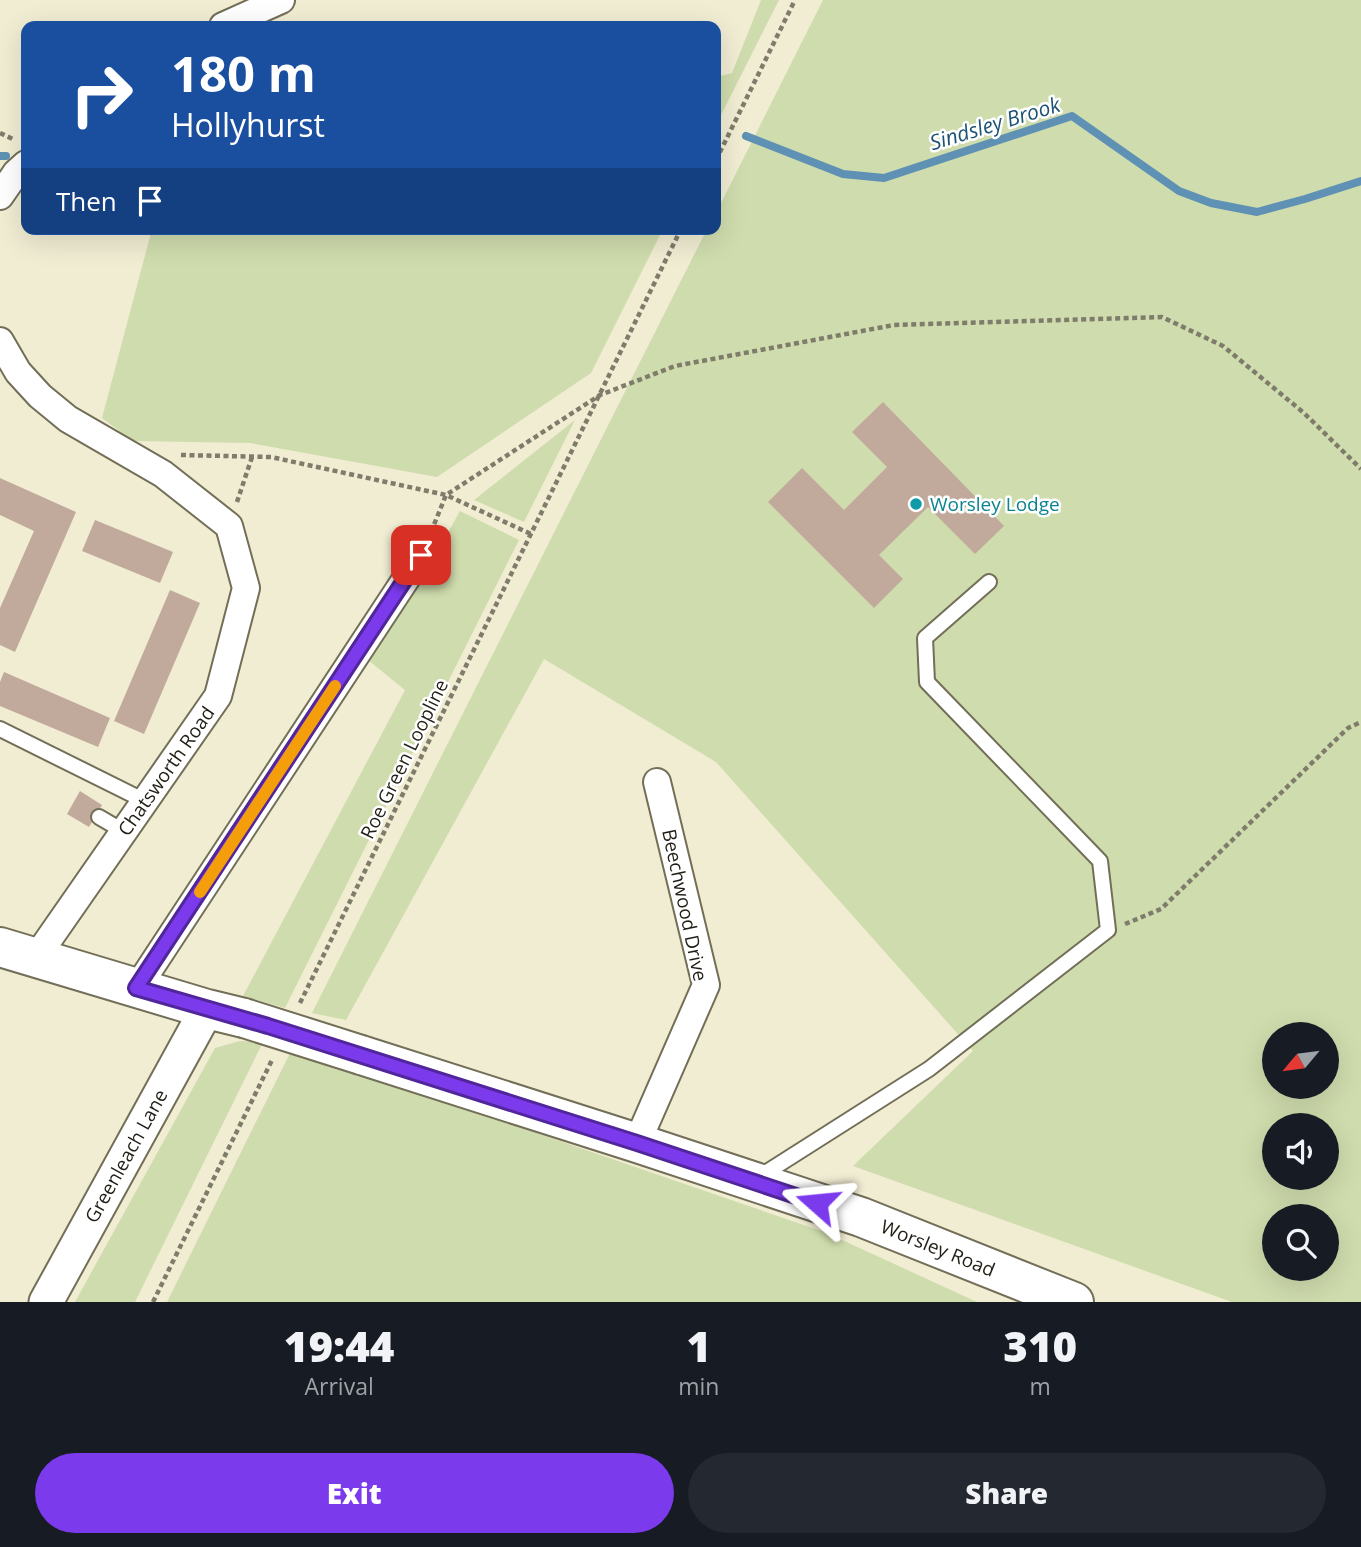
<!DOCTYPE html>
<html lang="en">
<head>
<meta charset="utf-8">
<style>
	body { margin:0; font-family:"Open Sans",sans-serif; background:#242831; color:#f1f3f6; height:100vh; display:flex; flex-direction:column; font-size:26px; white-space:nowrap }
	* { box-sizing:border-box; margin:0 }
	p { font-size:23px; color:#9ea1a6 }
	.icon { flex:none; width:38px; height:38px; fill:none; stroke:currentColor; stroke-width:2; stroke-linecap:round; stroke-linejoin:round }
	.map { position:relative; height:1302px; overflow:hidden }
	.details { display:flex; flex-direction:column; background:#171b24; flex:1 }
	.details>* { flex:none }
	.guide { position:absolute; left:21px; top:21px; width:700px; height:214px; border-radius:14px; box-shadow:0 7px 28px #0002; background:#1a4fa0; color:#fff; overflow:hidden }
	.needle { width:46px; rotate:241deg }
	.fabs { position:absolute; left:1262px; top:1022px; display:grid; gap:14px }
	.fabs a { display:grid; place-items:center; width:77px; height:77px; border-radius:50%; background:#171b24; box-shadow:0 7px 28px #0002; font-size:35px }
	.pin { position:absolute; display:grid; place-items:center; width:60px; height:60px; color:#fff; margin:-30px; border-radius:14px; box-shadow:0 4px 10px #0006 }
	.me { position:absolute; width:77px; margin:-38px; rotate:288deg; stroke-linejoin:round; filter:drop-shadow(0 0 5px #0008) }
	.turn { display:flex; align-items:center; gap:24px; height:147px; padding:0 35px; font-size:32px }
	.turn .icon { width:91px; height:91px; stroke-width:2.5 }
	.turn b { display:block; font-size:49px; line-height:60px }
	.then { display:flex; align-items:center; height:66px; padding:0 35px; background:#0003; gap:14px; font-size:26px }
	.eta { display:flex; justify-content:space-evenly; align-items:center; height:119px; text-align:center }
	.eta b { font-size:42px; font-weight:800; line-height:49px }
	.button { display:flex; gap:14px; margin-top:auto; padding:14px 35px }
	.button a { flex:1; height:80px; border-radius:42px; background:#7c3aed; color:#fff; font-size:28px; font-weight:800; line-height:80px; text-align:center }
	.button a+a { background:#242831; color:#f1f3f6 }
	.map>svg:first-child { display:block }
	.green { fill:#cfdcad; fill-rule:evenodd }
	.lines { fill:none; stroke-linecap:round; stroke-linejoin:round }
	.stream { stroke:#5e91b3; stroke-width:8 }
	.building { fill:#c1aa9b }
	.service-casing { stroke:#726e57; stroke-width:18 }
	.minor-casing { stroke:#726e57; stroke-width:30 }
	.tertiary-casing { stroke:#726e57; stroke-width:37 }
	.primary-casing { stroke:#726e57; stroke-width:42 }
	.path { stroke:#7f7c6b; stroke-width:4.5; stroke-dasharray:5 3.5; stroke-linecap:butt }
	.service { stroke:#fff; stroke-width:14 }
	.minor { stroke:#fff; stroke-width:26 }
	.tertiary { stroke:#fff; stroke-width:33 }
	.primary { stroke:#fff; stroke-width:38 }
	.primary-bridge-casing { stroke:#726e57; stroke-width:42; stroke-linecap:butt }
	.primary-bridge { stroke:#fff; stroke-width:38 }
	.route-casing { stroke:#51269a; stroke-width:18 }
	.route { stroke:#7c3aed; stroke-width:12 }
	.slow { stroke:#f59e0b; stroke-width:12 }
	.culture-dot { fill:#0f9aa8; stroke:#fff; stroke-width:2.5 }
	.labels { text-anchor:middle; stroke-width:5; stroke-linejoin:round; paint-order:stroke }
	.culture-label { font-size:19px; fill:#0d838f; stroke:#fff; text-anchor:start }
	.street-label { font-size:19px; fill:#201e15; stroke:#fff }
	.water-label { font-size:21px; font-style:italic; fill:#1b5275; stroke:#fff }
</style>
</head>
<body>
<div class="map">
<svg width="1361" height="1302" viewBox="0 0 1361 1302">
	<rect width="100%" height="100%" fill="#f1edd3"/>
	<g class="green">
		<path d="M761 0H779L716 125V77L732 73Z"/>
		<path d="M823 0H1361V1302H1232L853 1166 973 1051 716 762 544 659 346 1020 312 1013 707 229H716V213ZM1274 1034H1326V1087H1274ZM1274 1125H1326V1178H1274ZM1274 1216H1326V1269H1274Z"/>
		<path d="M152 229H663L591 373 437 477 250 443 133 441 102 418Z"/>
		<path d="M575 420 524 522 474 500Z"/>
		<path d="M460 511 519 540 285 1008 243 996 405 690 368 660 430 565Z"/>
		<path d="M240 1041 263 1042 135 1302H75L215 1048Z"/>
		<path d="M292 1049 827 1233 977 1302H167Z"/>
	</g>
	<g class="lines">
		<g class="stream">
			<path d="M746 136 843 174 884 178 1072 116 1179 191 1211 203 1257 212 1305 199 1361 181"/>
			<path d="M0 156H6"/>
		</g>
	</g>
	<g class="building">
		<path d="M883 402 1004 526 975 554 928 507 879 555 903 579 874 608 768 502 802 468 844 510 887 467 852 432Z"/>
		<path d="M0 478 76 512 15 652 0 645V608L34 531 0 515Z"/>
		<path d="M95 520 173 552 160 583 82 551Z"/>
		<path d="M170 590 200 603 144 734 114 721Z"/>
		<path d="M4 672 110 718 98 747 0 706V682Z"/>
		<path d="M80 791 102 805 89 827 67 814Z"/>
	</g>
	<g class="lines">
		<defs>
			<g id="service">
				<path d="M0 729 145 801"/>
				<path d="M99 817 123 831"/>
				<path d="M759 1177 929 1069 1108 930 1100 861 927 682 925 638 989 582"/>
			</g>
			<g id="minor">
				<path d="M223 26 281 0"/>
				<path d="M0 196 16 173 26 164"/>
				<path d="M0 341 18 372 40 396 68 419 163 474 229 526 246 588 218 696 35 959"/>
				<path d="M137 988 421 556"/>
				<path d="M637 1143 706 985 657 782"/>
			</g>
			<path id="tertiary" d="M46 1302 207 1009"/>
			<g id="primary">
				<path d="M0 947 207 1009 244 1018"/>
				<path d="M361 1055 637 1143 861 1217 1074 1302"/>
			</g>
		</defs>
		<use href="#service" class="service-casing"/>
		<use href="#minor" class="minor-casing"/>
		<use href="#tertiary" class="tertiary-casing"/>
		<use href="#primary" class="primary-casing"/>
		<g class="path">
			<path d="M0 133 15 140"/>
			<path d="M716 160 795 0"/>
			<path d="M181 455 271 457 446 495 531 534"/>
			<path d="M237 502 252 457"/>
			<path d="M431 532 446 495 600 395 675 366 894 325 1162 317 1223 346 1304 413 1361 469"/>
			<path d="M1125 924 1161 909 1348 728 1361 722"/>
			<path d="M300 1003 681 229"/>
			<path d="M153 1302 273 1058"/>
		</g>
		<use href="#service" class="service"/>
		<use href="#minor" class="minor"/>
		<use href="#tertiary" class="tertiary"/>
		<use href="#primary" class="primary"/>
		<defs>
			<path id="primary-bridge" d="M244 1018 361 1055"/>
		</defs>
		<use href="#primary-bridge" class="primary-bridge-casing"/>
		<use href="#primary-bridge" class="primary-bridge"/>
	</g>
	<g class="lines">
		<defs>
			<path id="route" d="M421 555 136 988 268 1026 637 1143 817 1203"/>
		</defs>
		<use href="#route" class="route-casing"/>
		<use href="#route" class="route"/>
		<path class="slow" d="M200 892 335 686"/>
	</g>
	<circle class="culture-dot" cx="916" cy="504" r="7"/>
	<g class="labels">
		<g class="culture-label">
			<text x="930" y="511">Worsley Lodge</text>
		</g>
		<g class="street-label">
			<text transform="translate(404 759) rotate(-64)" y="7">Roe Green Loopline</text>
			<text transform="translate(166 771) rotate(-55)" y="7">Chatsworth Road</text>
			<text transform="translate(685 905) rotate(78)" y="7">Beechwood Drive</text>
			<text transform="translate(126 1156) rotate(-61)" y="7">Greenleach Lane</text>
			<text transform="translate(938 1248) rotate(22)" y="7">Worsley Road</text>
		</g>
		<g class="water-label">
			<text transform="translate(995 124) rotate(-17)" y="7">Sindsley Brook</text>
		</g>
	</g>
</svg>
<div class="fabs">
<a><svg class="needle" viewBox="-14 -14 28 28"><path d="M0-13l5 13h-10z" fill="#e53935"/><path d="M0 13l5-13h-10z" fill="#9ea1a6"/></svg></a>
<a><svg class="icon" aria-label="sound" viewBox="0 0 24 24"><path d="M4 9h4l5-4v14l-5-4H4zM17 9q2 3 0 6"/></svg></a>
<a><svg class="icon" aria-label="search" viewBox="0 0 24 24"><circle cx="10" cy="10" r="6"/><path d="M15 15l6 6"/></svg></a>
</div>
<div class="pin" style="left:421px;top:555px;background:#d93025"><svg class="icon" aria-label="arrive" viewBox="0 0 24 24"><path d="M6 21V4h12l-3 4 3 4H6"/></svg></div>
<svg class="me" style="left:817px;top:1203px" viewBox="-20 -20 40 40"><path d="M0-17L14 15 0 8-14 15z" fill="#7c3aed" stroke="#fff" stroke-width="4"/></svg>
<div class="guide">
<div class="turn"><svg class="icon" aria-label="right" viewBox="0 0 24 24"><path d="M7 20v-9h11M14 6l5 5-5 5"/></svg><div><b>180 m</b>Hollyhurst</div></div>
<div class="then">Then<svg class="icon" aria-label="arrive" viewBox="0 0 24 24"><path d="M6 21V4h12l-3 4 3 4H6"/></svg></div>
</div>
</div>
<section class="details">
<div class="eta">
<div><b>19:44</b><p>Arrival</p></div>
<div><b>1</b><p>min</p></div>
<div><b>310</b><p>m</p></div>
</div>
<div class="button"><a>Exit</a><a>Share</a></div>
</section>
</body>
</html>
